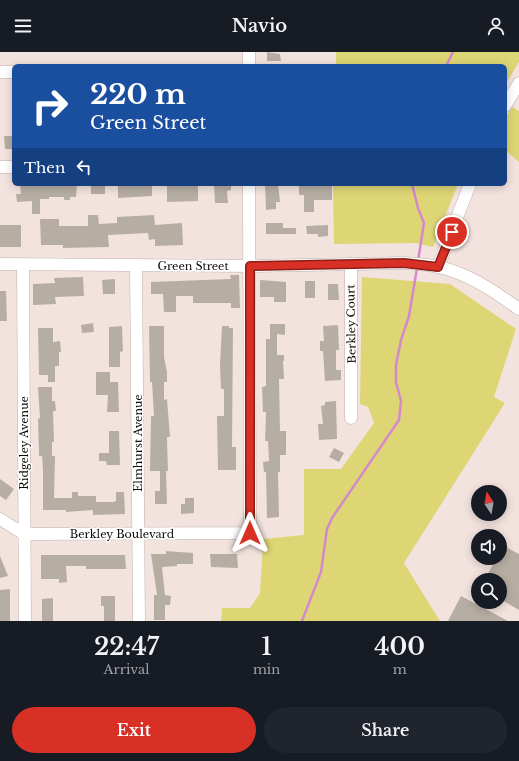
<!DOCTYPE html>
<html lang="en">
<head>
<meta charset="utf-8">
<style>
	body { margin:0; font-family:"Libre Baskerville",serif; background:#20242c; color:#f1f3f6; height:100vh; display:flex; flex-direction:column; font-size:15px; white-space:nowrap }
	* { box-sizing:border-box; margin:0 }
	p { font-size:13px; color:#9ea1a6 }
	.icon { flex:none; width:22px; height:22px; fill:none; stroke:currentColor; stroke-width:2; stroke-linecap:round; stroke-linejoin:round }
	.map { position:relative; height:569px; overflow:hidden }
	.side { display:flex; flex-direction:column; background:#171b24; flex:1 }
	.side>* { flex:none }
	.banner { position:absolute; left:12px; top:12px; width:495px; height:122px; border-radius:6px; box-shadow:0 2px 10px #0003; background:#1a4fa0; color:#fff; overflow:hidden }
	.needle { width:26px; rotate:348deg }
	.buttons { position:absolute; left:471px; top:433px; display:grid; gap:8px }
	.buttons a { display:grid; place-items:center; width:36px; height:36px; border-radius:50%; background:#171b24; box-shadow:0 2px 10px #0003; font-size:20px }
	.pin { position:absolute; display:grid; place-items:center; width:34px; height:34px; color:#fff; margin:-17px; border:2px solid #fff; border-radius:50%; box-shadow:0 1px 4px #0007 }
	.me { position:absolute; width:44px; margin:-22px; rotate:0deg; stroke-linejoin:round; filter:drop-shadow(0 0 3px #0008) }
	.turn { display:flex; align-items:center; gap:14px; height:84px; padding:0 12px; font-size:18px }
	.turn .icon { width:52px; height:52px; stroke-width:2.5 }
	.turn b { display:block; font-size:28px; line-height:34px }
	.then { display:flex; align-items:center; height:38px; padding:0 12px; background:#0003; gap:8px; font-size:15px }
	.eta { display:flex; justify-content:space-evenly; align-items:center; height:68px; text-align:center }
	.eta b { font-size:24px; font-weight:600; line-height:28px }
	.primary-button { display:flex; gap:8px; margin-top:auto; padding:8px 12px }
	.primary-button a { flex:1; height:46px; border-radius:24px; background:#d93025; color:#fff; font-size:16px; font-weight:600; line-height:46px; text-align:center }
	.primary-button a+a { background:#20242c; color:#f1f3f6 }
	header { display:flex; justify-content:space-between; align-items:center; height:52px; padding:0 12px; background:#171b24; font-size:18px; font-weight:600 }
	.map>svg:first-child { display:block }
	.green { fill:#ded674 }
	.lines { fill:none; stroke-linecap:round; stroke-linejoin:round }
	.stream { stroke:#d48aca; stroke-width:2.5 }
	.building { fill:#b7aea3 }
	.minor-casing { stroke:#bfb0ab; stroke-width:13 }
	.minor { stroke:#fff; stroke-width:12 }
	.route-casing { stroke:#8d1f18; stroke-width:10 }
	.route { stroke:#d93025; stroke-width:7 }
	.labels { text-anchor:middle; stroke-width:3; stroke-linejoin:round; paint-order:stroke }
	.street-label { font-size:11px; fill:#100b09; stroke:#fff }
</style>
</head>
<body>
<header><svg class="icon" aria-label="menu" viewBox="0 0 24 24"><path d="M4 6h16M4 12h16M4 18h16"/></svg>Navio<svg class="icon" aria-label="person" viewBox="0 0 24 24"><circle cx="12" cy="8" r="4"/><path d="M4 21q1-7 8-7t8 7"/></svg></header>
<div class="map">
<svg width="519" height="569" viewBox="0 0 519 569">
	<rect width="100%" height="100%" fill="#f3e3df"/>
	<g class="green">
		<path d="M336 0H519V10L505 33V14H336Z"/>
		<path d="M512 55 519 59V110L505 98V67Z"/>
		<path d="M333 132H458L433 195 416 191 334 192Z"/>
		<path d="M362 225 450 232 516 277 494 345 505 351 404 511 440 569H221L222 556H250L260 541 263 487 304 483V417H341L374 371 368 355 360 352Z"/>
	</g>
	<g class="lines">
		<g class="stream">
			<path d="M446 14 453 0"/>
			<path d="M412 132 418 156 424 171 418 209"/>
			<path d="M302 569 321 520 327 477 332 466 399 368 401 349 396 330V313L401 288 409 264 417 216"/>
		</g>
	</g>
	<g class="building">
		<path d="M267 0 280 2 281 9H267Z"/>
		<path d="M4 84H14V97H5Z"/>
		<path d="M20 132H77L76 145H70V148H64V145H49V147H40V162H32V149L17 150 16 142H21Z"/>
		<rect x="91" y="132" width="14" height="10"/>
		<path d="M118 132H152V144L118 146Z"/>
		<path d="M214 132H231V138L227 139 228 151H215Z"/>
		<path d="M265 132H278L280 150H276V157L266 158Z"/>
		<path d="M299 132H332V148H314V160H304V143H299Z"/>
		<path d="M167 134H198V149L167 150Z"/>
		<path d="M88 163H98L99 172 117 171V165L154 163 155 173 182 171 183 193 155 194V187L149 188 148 181 108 183 109 195 63 196V193H41L40 167H59V174H88Z"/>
		<path d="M266 171H283V176H296V182H266Z"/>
		<rect x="0" y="173" width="21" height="22"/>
		<path d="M328 173V184L318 185V182H307L306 174Z"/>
		<path d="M230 223H239L240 256H231V251H193V244H176V260H164L163 242H151V230L231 227Z"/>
		<path d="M83 225 84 244 55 245 56 252 33 253V232L55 231 54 226Z"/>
		<path d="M115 227V242H103L102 228Z"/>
		<path d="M260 228 286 230V250H274V245H260Z"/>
		<rect x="305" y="229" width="10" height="17"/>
		<path d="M328 232H338L339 248H328Z"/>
		<path d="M0 239H6L7 269H0Z"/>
		<path d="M93 271 94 280 82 281 81 273Z"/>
		<path d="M270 272H285V283L277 282V303H284V309H283L284 327H279L280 379H286V403H280V420H278L279 465 267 466 266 420H264L263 410 269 409 268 389H265L266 360H263L262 335 266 334V287H270Z"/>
		<path d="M338 273 339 298H336V318H341V328L325 329 323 299H320V289H324L323 274Z"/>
		<path d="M122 274 123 299 120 300V315H109V275Z"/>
		<path d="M149 274H164V305L167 320V330H164V348L167 347 170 385H167V388L168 419H166L167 452H155V439H160V419H150L151 364H154L152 330H150Z"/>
		<path d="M222 274H229V276H233L232 395H236V418H218L217 364H224V337H221L220 313Z"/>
		<path d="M38 276H53V290L60 289 61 300H59V314H55V330H48V323H39Z"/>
		<path d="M96 320H110V330H118L119 360H107L108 343H96Z"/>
		<path d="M38 335H52V349H55L56 359H53L54 390H52V404H55L54 446H72V440H78V444H96V450H113L116 449V440H124L125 462 93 463V458L66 460V458H43V417L42 404H39L38 367 40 366Z"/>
		<path d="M336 349 337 387 319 388 318 372H323L321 354 325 353V350Z"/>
		<path d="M109 379H119L120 413H107L106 409H99V401H109Z"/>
		<path d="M334 396 344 401 339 410 329 405Z"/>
		<path d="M0 427 14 437 6 448 0 444Z"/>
		<path d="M185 446H194V461L181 462V452H185Z"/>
		<path d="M504 494 519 502V558L500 547V528H484L497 506H500V501Z"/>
		<path d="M166 499 193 501V512H177V514L162 515 165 543 171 544 170 553H165V568H154V543H157L151 502H166Z"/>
		<path d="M210 502H237L238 516 211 515Z"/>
		<path d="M41 503H125L126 517H86V514H66L67 530 59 531V527H41Z"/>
		<path d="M0 504 8 524 0 526Z"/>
		<path d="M10 537V569H0V538Z"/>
		<path d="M101 544H115V569H104V554H101Z"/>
		<path d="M461 544 495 562 508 569H448Z"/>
		<path d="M53 546V569H42V547Z"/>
	</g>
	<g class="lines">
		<defs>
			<g id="minor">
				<path d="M249 0V14"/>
				<path d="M0 20H14"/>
				<path d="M505 54 519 31"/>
				<path d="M0 115H14"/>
				<path d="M0 212 250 214 404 211C420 212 435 213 450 218 475 226 498 242 519 257"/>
				<path d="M23 212 25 569"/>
				<path d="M351 212V366"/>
				<path d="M136 213 139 569"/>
				<path d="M438 215 470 132"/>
				<path d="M0 467 24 482 250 481 249 132"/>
			</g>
		</defs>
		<use href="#minor" class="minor-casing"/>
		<use href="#minor" class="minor"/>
	</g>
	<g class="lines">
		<defs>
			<path id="route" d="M250 481V214L404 211 438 215 452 180"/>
		</defs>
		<use href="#route" class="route-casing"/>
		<use href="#route" class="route"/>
	</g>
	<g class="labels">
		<g class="street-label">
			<text x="193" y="218">Green Street</text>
			<text transform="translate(351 272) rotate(-91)" y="4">Berkley Court</text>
			<text transform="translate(24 391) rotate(-90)" y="4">Ridgeley Avenue</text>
			<text transform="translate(138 391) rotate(-90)" y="4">Elmhurst Avenue</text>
			<text x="122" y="486">Berkley Boulevard</text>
		</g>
	</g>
</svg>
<div class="buttons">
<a><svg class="needle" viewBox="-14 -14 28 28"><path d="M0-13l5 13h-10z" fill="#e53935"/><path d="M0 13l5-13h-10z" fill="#9ea1a6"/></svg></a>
<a><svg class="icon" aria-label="sound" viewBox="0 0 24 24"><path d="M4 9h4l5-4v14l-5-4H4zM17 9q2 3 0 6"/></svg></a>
<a><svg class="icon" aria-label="search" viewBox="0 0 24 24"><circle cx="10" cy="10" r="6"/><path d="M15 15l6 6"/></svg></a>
</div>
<div class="pin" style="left:452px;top:180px;background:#d93025"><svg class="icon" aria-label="arrive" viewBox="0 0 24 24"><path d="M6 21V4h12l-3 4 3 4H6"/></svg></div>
<svg class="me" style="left:250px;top:481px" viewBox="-20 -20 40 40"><path d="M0-17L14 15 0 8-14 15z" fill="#d93025" stroke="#fff" stroke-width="4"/></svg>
<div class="banner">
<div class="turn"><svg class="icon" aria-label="right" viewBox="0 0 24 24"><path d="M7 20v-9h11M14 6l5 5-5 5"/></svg><div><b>220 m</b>Green Street</div></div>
<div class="then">Then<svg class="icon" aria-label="left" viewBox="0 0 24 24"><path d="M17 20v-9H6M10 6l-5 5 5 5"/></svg></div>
</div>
</div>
<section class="side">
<div class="eta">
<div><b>22:47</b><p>Arrival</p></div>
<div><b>1</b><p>min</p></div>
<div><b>400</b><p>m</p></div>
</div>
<div class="primary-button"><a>Exit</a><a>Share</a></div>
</section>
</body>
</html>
